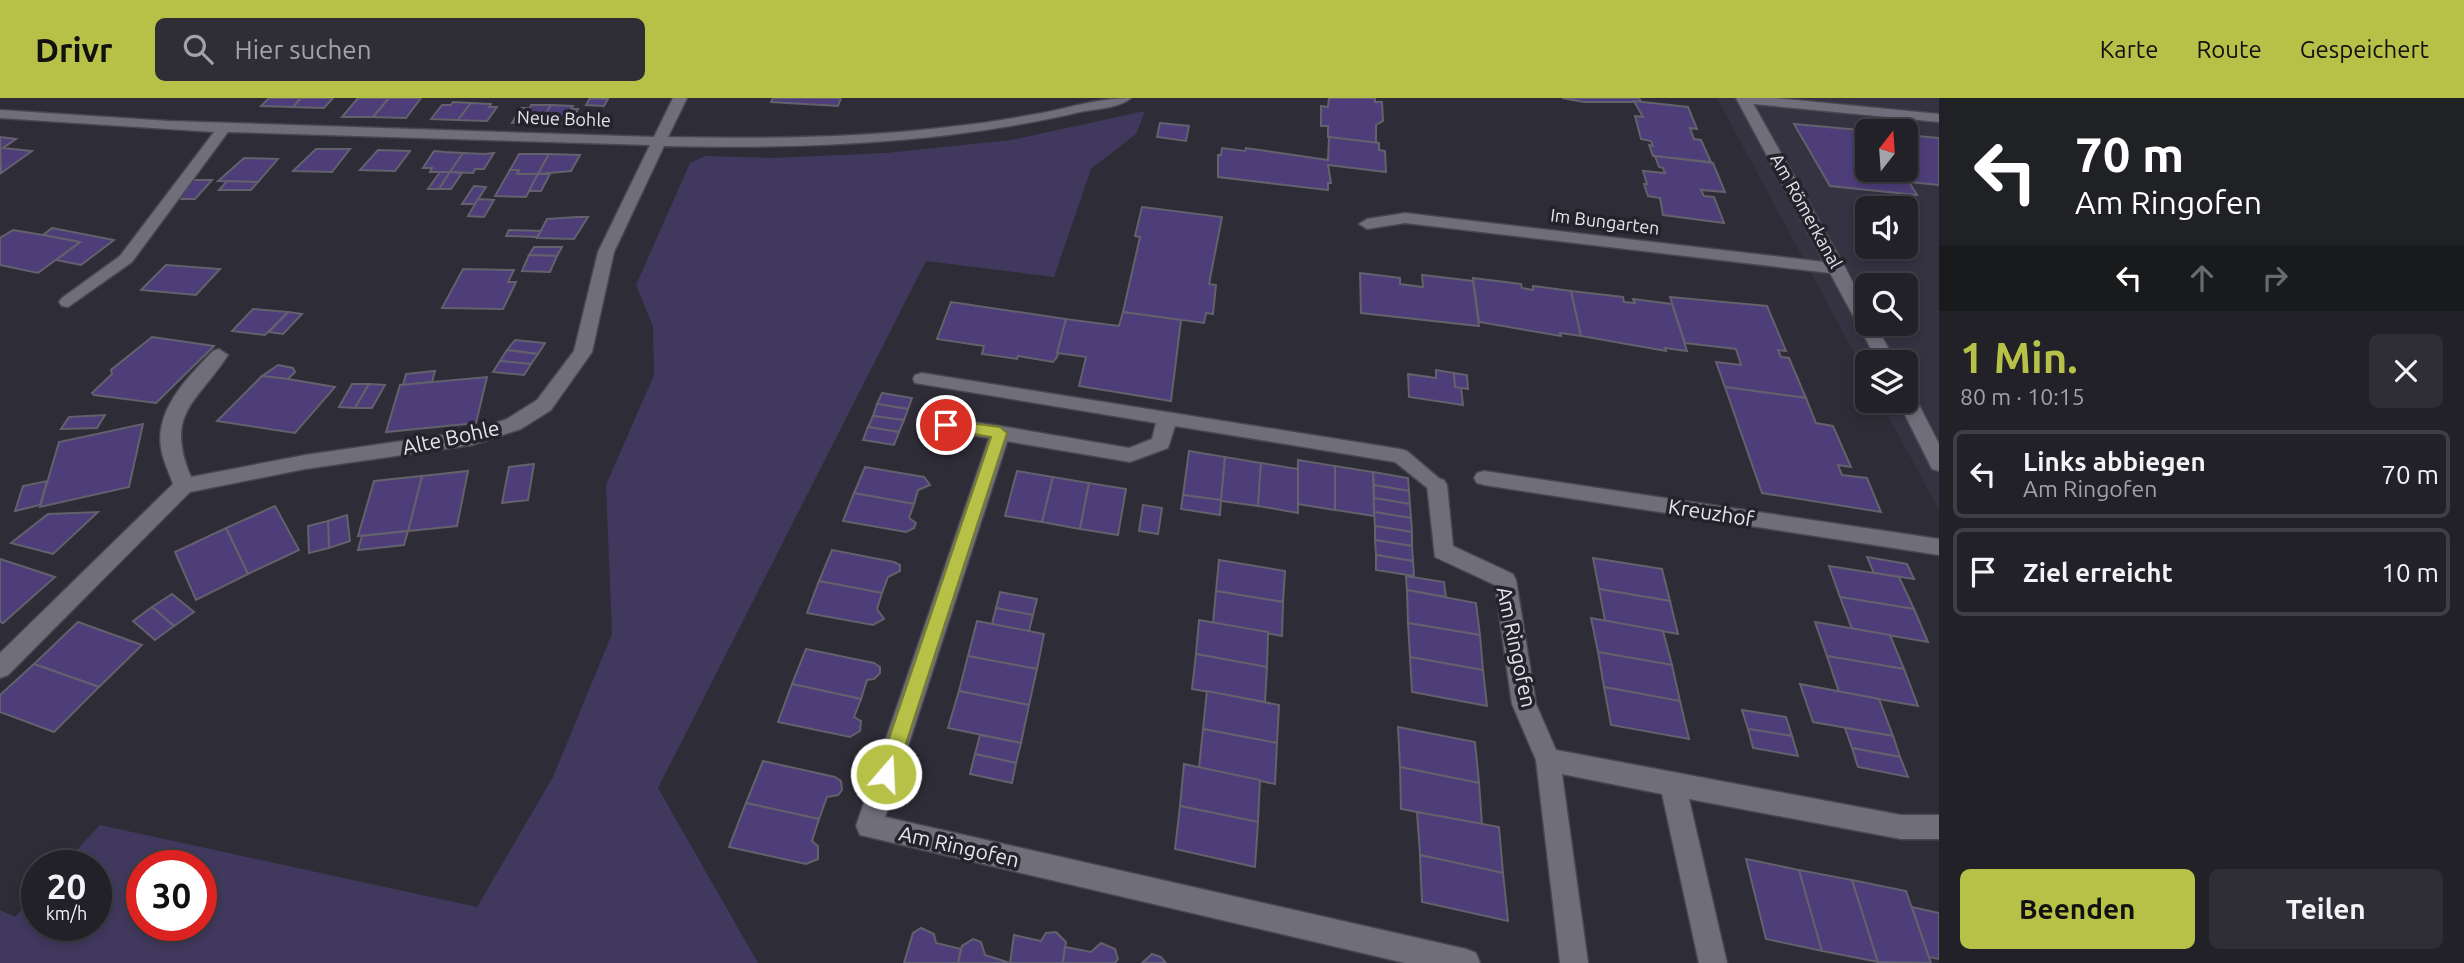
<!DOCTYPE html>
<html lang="de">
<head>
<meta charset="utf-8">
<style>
	body { margin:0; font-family:Ubuntu,sans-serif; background:#2e2e34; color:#f1f3f6; height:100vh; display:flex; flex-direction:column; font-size:26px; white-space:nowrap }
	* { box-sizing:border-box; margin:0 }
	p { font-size:23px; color:#a2a3a8 }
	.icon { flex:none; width:38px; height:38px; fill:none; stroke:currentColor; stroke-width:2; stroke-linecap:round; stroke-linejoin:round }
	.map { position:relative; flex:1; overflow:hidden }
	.drawer { display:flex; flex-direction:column; background:#222128; width:525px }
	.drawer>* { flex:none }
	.top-card { background:#202124; color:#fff; overflow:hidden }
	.needle { width:46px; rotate:17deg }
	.tools { position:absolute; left:1855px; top:21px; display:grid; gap:14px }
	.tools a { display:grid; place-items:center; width:63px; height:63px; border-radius:10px; background:#222128; box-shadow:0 4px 10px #0003,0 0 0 2px #3f3e45; font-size:35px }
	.speed { position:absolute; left:21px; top:752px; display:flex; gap:14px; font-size:35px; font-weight:700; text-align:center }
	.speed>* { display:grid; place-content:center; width:91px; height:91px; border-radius:50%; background:#222128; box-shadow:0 4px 10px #0003,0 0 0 2px #3f3e45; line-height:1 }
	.speed small { font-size:18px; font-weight:400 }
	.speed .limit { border:10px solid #d22; background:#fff; color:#111 }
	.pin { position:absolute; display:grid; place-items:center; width:60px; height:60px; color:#fff; margin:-30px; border:4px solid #fff; border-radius:50%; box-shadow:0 2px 7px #0007 }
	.me { position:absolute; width:77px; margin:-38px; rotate:19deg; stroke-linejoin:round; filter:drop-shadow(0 0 5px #0008) }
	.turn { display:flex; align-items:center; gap:24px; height:147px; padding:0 21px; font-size:32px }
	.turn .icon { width:91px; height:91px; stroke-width:2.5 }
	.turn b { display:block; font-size:49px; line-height:60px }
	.lanes { display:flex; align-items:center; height:66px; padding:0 21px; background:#0003; justify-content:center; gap:35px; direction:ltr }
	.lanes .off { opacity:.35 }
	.round { display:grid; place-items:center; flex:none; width:74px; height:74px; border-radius:10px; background:#2e2e34 }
	.summary { display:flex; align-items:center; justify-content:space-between; height:119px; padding:0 21px }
	h1 { font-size:42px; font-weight:700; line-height:52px; color:#b7c147 }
	.action { display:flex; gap:14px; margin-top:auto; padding:14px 21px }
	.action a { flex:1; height:80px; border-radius:10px; background:#b7c147; color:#111; font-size:28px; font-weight:700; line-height:80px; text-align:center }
	.action a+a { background:#2e2e34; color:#f1f3f6 }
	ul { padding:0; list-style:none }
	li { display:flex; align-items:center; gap:21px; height:88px; margin:0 14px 10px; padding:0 7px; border:4px solid #3f3e45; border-radius:10px }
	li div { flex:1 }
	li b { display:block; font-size:26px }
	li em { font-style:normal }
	header { display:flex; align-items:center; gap:42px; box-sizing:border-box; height:98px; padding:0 35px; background:#b7c147; color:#111 }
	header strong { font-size:33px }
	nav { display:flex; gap:38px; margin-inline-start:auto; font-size:24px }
	.search { width:490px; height:63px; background:#2e2e34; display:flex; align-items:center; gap:18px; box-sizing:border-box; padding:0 24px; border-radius:10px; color:#a2a3a8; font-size:26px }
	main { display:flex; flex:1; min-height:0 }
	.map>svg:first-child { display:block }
	.built { fill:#353242; fill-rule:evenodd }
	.green { fill:#41395d; fill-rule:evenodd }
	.building { fill:#4d3e79; stroke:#62616c; stroke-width:2 }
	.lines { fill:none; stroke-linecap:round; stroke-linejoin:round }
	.lane-casing { stroke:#48474f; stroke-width:3 }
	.street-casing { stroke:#48474f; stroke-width:3 }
	.lane { fill:#706e7a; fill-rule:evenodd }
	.street { fill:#706e7a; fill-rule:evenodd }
	.route { fill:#b7c147; stroke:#777d2e; stroke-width:2 }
	.labels { text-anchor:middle; stroke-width:7; stroke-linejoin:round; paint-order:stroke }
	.far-street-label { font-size:18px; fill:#e5e4eb; stroke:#24232c }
	.street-label { font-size:21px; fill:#e5e4eb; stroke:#24232c }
</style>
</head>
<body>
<header>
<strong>Drivr</strong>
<div class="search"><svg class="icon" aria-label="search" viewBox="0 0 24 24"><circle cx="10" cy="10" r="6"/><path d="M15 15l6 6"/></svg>Hier suchen</div>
<nav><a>Karte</a><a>Route</a><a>Gespeichert</a></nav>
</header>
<main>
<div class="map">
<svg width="1939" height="865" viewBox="0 0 1939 865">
	<rect width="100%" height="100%" fill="#2e2c36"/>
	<path class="built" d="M1717 0H1939V412L1880 303H1906V264H1867V279ZM1867 33H1906V72H1867ZM1867 110H1906V149H1867ZM1867 187H1906V226H1867Z"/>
	<path class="green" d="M1145 13 1136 36 1091 71 1054 179 926 163 658 690 758 865H0V812L15 819 37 795V828H96V768H62L100 727 477 809 553 679 612 536 606 387 654 277 653 228 636 187 690 65 705 58 773 60 886 55 1011 42ZM142 768H201V828H142Z"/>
	<g class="building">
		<path d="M269 0H301L293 9 261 8Z"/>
		<path d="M301 0H333L324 10 293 9Z"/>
		<path d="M358 0H389L373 19H342Z"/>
		<path d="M389 0H421L406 20 373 19Z"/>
		<path d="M590 0 608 1 604 8 586 7Z"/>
		<path d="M773 0H841L838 8 771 4Z"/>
		<path d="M1329 0H1375V4H1382L1383 23 1376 27V45L1328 39V28H1321V8L1328 9Z"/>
		<path d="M1562 0H1639L1641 4H1584Z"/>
		<path d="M1634 3 1688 9 1697 31 1690 30 1694 41 1701 42 1711 64 1653 58 1649 47 1653 48 1651 43 1641 41 1635 18 1643 19Z"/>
		<path d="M453 4 471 5 458 22 431 21 442 7H451Z"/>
		<path d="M471 5 491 6 489 9H497L487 23 458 22Z"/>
		<path d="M531 7H551L541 24 512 25 521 10H530Z"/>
		<path d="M551 7 573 8 571 11H578L570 26 541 24Z"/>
		<path d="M1160 25 1189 28 1186 43 1157 39Z"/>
		<path d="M1794 26 1871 33H1867V72H1906V37L1939 40V87L1909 84 1917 97 1830 88Z"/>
		<path d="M0 39 16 41 3 50 32 53 1 75Z"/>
		<path d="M1329 39 1379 45V52L1385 53 1386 74 1328 67 1331 85H1328V92L1218 79V57H1221L1222 50 1245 53 1246 50 1328 62Z"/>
		<path d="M316 51H350L332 74 293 73Z"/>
		<path d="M378 52 410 53 395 73 360 72Z"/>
		<path d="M434 53 445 54 463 55 450 74H430L432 70H423Z"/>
		<path d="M463 55 484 56 494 55 484 71H475L473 75 450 74Z"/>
		<path d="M519 56H549L538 76H517L519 72H510Z"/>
		<path d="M549 56 580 57 571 73 538 76Z"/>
		<path d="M1655 58 1713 65 1725 94 1701 92 1704 98 1714 99 1724 125 1663 117 1660 100 1648 98 1644 86H1647L1643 73 1665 75 1663 70 1659 69Z"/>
		<path d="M244 60 278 61 258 84 218 83Z"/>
		<path d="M510 72H519L517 76H538L526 99 495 98Z"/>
		<path d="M440 74H450L439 91H428Z"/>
		<path d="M450 74 462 75 451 91H439Z"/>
		<path d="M538 76H550L541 93H529Z"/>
		<path d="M193 82H212L195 101H179Z"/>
		<path d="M227 83 258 84 251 92H219Z"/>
		<path d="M474 88 486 89 475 106H462Z"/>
		<path d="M478 101 494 102 484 119 468 118Z"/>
		<path d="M1142 109 1222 119 1209 186 1216 187 1213 216 1206 215 1204 225 1123 214 1140 139 1135 138Z"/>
		<path d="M577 119H588L574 141 537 140 547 121Z"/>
		<path d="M52 130 114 142 81 167 56 162 80 144 43 137Z"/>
		<path d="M13 132 43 137 80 144 38 175 0 167V140Z"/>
		<path d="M509 132 541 133 537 139 506 138Z"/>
		<path d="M534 149H562L557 158 529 157Z"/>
		<path d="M529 157 557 158 550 174 522 173Z"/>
		<path d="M166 167 220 171 196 197 141 192Z"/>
		<path d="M463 171 514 172 508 184H516L503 211 442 210Z"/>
		<path d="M1360 175 1400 180V186L1423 189 1422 177 1473 183 1479 228 1361 215Z"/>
		<path d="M1473 180 1521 186 1522 190 1533 192V188L1571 193 1581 238 1560 235 1561 238 1479 224Z"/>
		<path d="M1571 193 1623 199 1624 204 1635 205 1633 201 1672 206 1687 253 1665 250 1666 253 1581 238Z"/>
		<path d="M1670 199 1767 208 1786 253 1778 252 1781 259 1789 260 1806 300 1725 289 1716 264 1741 267 1736 251 1685 245Z"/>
		<path d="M951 204 1066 221 1057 259 1053 264 1018 258 1017 261 982 256 984 248 937 241Z"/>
		<path d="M253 211 288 214 265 237 232 233Z"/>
		<path d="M288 214 302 216 283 236 269 234Z"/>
		<path d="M1123 214 1181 222 1171 303 1079 288 1086 259 1057 255 1066 221 1119 228Z"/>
		<path d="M152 239 214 248 156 305 94 297 92 295 112 276 111 272Z"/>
		<path d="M515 242 545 245 538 256 507 252Z"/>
		<path d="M507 252 538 256 531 266 500 263Z"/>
		<path d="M500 263 531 266 524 277 493 274Z"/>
		<path d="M278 267 293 270 295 274 288 281 262 278Z"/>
		<path d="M1436 272 1454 275 1455 289H1461L1463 307 1409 299 1408 276 1436 280Z"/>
		<path d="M435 273 432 284 403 287 406 276Z"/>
		<path d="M1454 275 1467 277 1468 291 1455 289Z"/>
		<path d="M262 278 288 281 335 289 295 335 217 323Z"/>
		<path d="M487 279 476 325 386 334 400 287Z"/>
		<path d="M352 286H369L355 310 339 309Z"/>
		<path d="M369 286 385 287 372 310H355Z"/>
		<path d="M1725 289 1806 300 1816 325 1833 328 1851 369 1838 367 1842 377 1867 380 1881 414 1762 395Z"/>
		<path d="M882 295 912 300 908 311 877 306Z"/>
		<path d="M877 306 908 311 904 322 873 318Z"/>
		<path d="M105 317 97 330 61 331 69 319Z"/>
		<path d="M873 318 904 322 899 334 868 329Z"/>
		<path d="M143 326 129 389 40 409 59 344Z"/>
		<path d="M868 329 899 334 894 347 863 342Z"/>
		<path d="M1189 353 1225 359 1221 402 1183 397Z"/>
		<path d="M1225 359 1261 365 1258 408 1221 403Z"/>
		<path d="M1298 362 1335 368V412L1297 406Z"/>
		<path d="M1261 365 1298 371V415L1258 408Z"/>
		<path d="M534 366 528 402 502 405 509 369Z"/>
		<path d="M1335 368 1373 374 1374 418 1335 412Z"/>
		<path d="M865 369 924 379 930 387 918 392 914 406 854 395Z"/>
		<path d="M468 373 457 428 408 433 422 378Z"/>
		<path d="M1017 373 1053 379 1042 424 1005 418Z"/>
		<path d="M1373 374 1408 380 1409 393 1374 387Z"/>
		<path d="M422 378 408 433 358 438 374 383Z"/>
		<path d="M1053 379 1089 385 1080 431 1042 424Z"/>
		<path d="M47 383 40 407 15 413 23 388Z"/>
		<path d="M1089 385 1126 391 1118 437 1080 431Z"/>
		<path d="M1374 387 1409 393 1410 406 1374 400Z"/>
		<path d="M854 395 914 406 909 420 916 425 914 430 906 434 843 423Z"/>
		<path d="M1183 397 1221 402 1220 417 1181 411Z"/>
		<path d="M1374 400 1410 406 1411 420 1374 414Z"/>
		<path d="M1143 407 1162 410 1158 436 1139 433Z"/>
		<path d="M275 408 299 452 248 476 226 430Z"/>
		<path d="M98 414 53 456 11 445 48 416Z"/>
		<path d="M1374 414 1411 420 1412 434 1375 428Z"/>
		<path d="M347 417 350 443 329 450 328 423Z"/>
		<path d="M328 423 329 450 309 455 308 428Z"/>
		<path d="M1375 428 1412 434V448L1375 442Z"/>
		<path d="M226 430 248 476 196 502 175 454Z"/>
		<path d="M408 433 404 447 358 452 362 438Z"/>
		<path d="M1375 442 1412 448 1413 463 1376 457Z"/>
		<path d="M832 452 894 464 900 467V473L888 479 882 495 819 483Z"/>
		<path d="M1376 457 1413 463 1414 478 1376 472Z"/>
		<path d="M1867 459 1907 466 1914 481 1874 475Z"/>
		<path d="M1593 460 1662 471 1670 503 1599 491Z"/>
		<path d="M0 461 55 479 3 525 0 524Z"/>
		<path d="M1219 462 1285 473 1283 504 1216 493Z"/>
		<path d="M1829 468 1899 479 1914 511 1840 499Z"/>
		<path d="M1406 478 1444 484 1446 499 1407 492Z"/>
		<path d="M819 483 882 495 877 511 884 521 873 527 807 515Z"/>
		<path d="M1599 491 1670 503 1678 536 1605 523Z"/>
		<path d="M1407 492 1476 505 1480 537 1408 525Z"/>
		<path d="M1216 493 1283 504 1282 538 1213 525Z"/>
		<path d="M1000 494 1037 501 1033 517 996 510Z"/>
		<path d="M172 496 194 514 174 528 152 509Z"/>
		<path d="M1840 499 1914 511 1928 544 1852 531Z"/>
		<path d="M152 509 174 528 155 542 133 523Z"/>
		<path d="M996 510 1033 517 1029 533 992 526Z"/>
		<path d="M1591 520 1663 533 1672 567 1598 554Z"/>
		<path d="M1199 522 1268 534 1267 569 1196 556Z"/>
		<path d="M977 523 1044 536 1037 571 968 558Z"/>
		<path d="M78 524 142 547 99 589 34 566Z"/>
		<path d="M1815 524 1890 537 1904 571 1827 558Z"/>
		<path d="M1408 525 1480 537 1483 572 1410 559Z"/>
		<path d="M806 551 874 565 880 569V575L874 581 867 582 861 601 792 586Z"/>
		<path d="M1598 554 1672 567 1680 603 1604 589Z"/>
		<path d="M1196 556 1267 569 1265 604 1192 591Z"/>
		<path d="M968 558 1037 571 1029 607 959 593Z"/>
		<path d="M1827 558 1904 571 1918 608 1839 594Z"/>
		<path d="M1410 559 1483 572 1487 608 1412 594Z"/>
		<path d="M34 566 99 589 54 634 0 614V597Z"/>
		<path d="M792 586 861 601 854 619 861 623 860 633 850 639 778 624Z"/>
		<path d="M1800 586 1879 601 1893 638 1813 624Z"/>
		<path d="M1604 589 1680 603 1689 641 1611 627Z"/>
		<path d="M959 593 1029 607 1021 645 948 630Z"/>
		<path d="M1207 593 1279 607 1277 645 1203 631Z"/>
		<path d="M1742 612 1786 619 1792 638 1748 631Z"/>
		<path d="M1398 629 1475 644 1479 685 1400 669Z"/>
		<path d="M1845 630 1893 638 1900 659 1852 650Z"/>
		<path d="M1203 631 1277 645 1275 686 1199 670Z"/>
		<path d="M1748 631 1792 638 1798 658 1753 650Z"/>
		<path d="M980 637 1021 645 1016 665 975 656Z"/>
		<path d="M1852 650 1900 659 1908 679 1858 669Z"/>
		<path d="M975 656 1016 665 1012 685 970 676Z"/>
		<path d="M763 663 835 679 841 683 842 692 838 697 827 699 819 721 746 705Z"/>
		<path d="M1184 666 1260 682 1258 724 1180 708Z"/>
		<path d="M1400 669 1479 685 1482 726 1401 711Z"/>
		<path d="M746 705 819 721 812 743 818 748V761L806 766 729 749Z"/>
		<path d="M1180 708 1258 724 1255 769 1175 751Z"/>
		<path d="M1417 714 1499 729 1503 775 1420 757Z"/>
		<path d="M1420 757 1503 775 1508 823 1422 804Z"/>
		<path d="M1746 761 1799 772 1822 853 1766 841Z"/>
		<path d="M1799 772 1852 782 1878 864 1822 853Z"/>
		<path d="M1852 782 1906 793 1931 865 1878 864Z"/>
		<path d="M1912 809 1939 815V861L1929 859Z"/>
		<path d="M921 830 934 836 936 845 961 851 958 865H904L913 835Z"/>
		<path d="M1056 834 1066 844 1063 865H1010L1014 837 1041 843 1046 835Z"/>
		<path d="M973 841 981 844 985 857 1010 865H958L962 848Z"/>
		<path d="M1101 845 1115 851 1118 861 1115 865H1063L1065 849 1091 854Z"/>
		<path d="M1152 856 1161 859 1166 865H1142Z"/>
	</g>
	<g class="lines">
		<defs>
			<g id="lane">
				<path d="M1737 0H1775L1939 16V24L1743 5Z"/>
				<path d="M922 275 1400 351 1407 353 1447 387 1444 392H1430L1395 364 1175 328 1168 350 1130 364 1000 342 990 335 1000 328 1129 350 1152 341 1156 325 915 285 913 281 915 277Z"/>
				<path d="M1484 373 1939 441V457L1484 387 1477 385 1474 380 1477 375Z"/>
			</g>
			<g id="street">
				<path d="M673 0H687L668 39C765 41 862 40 957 28 985 25 1014 20 1042 15 1072 9 1100 0 1131 0 1120 10 1095 11 1080 14 944 46 804 51 664 48L614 154 592 254 551 312 521 331 472 347 305 371 190 394 8 577 0 580V555L173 386C169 374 163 363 161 350 155 311 188 279 213 253L219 251 228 257C197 305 164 315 191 379L305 357 471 333 507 321 537 302 574 253 598 154 650 47 228 34 132 164 68 209 62 208 59 204 62 200 120 158 214 34 0 20V12L169 23 654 39Z"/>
				<path d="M1736 0H1750L1846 171 1867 212V226H1875L1896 264H1878L1830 175 1405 125 1367 131 1359 126 1367 121 1405 115 1824 164Z"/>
				<path d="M1906 294 1913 295 1939 346V373L1932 371 1898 303H1906Z"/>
				<path d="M946 320 1000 328 1010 335 885 719 1466 851 1476 855 1480 865H1405L860 737 856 728 989 340 939 332 936 327Z"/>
				<path d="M1437 380 1444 382 1447 387 1453 448 1513 476 1516 482 1536 606 1556 652 1901 717H1939V741H1901L1689 701 1727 865H1699L1662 696 1562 676 1588 865H1560L1536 662 1512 606 1495 487 1435 459 1427 387 1430 382Z"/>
			</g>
		</defs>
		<use href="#lane" class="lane-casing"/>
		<use href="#street" class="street-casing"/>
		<use href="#lane" class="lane"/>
		<use href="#street" class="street"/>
	</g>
	<path class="route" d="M946 322 1000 329 1007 335 896 676 893 682 886 684 880 682 877 676 991 339 941 330 939 327Z"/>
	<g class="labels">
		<g class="far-street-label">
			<text transform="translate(564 21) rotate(2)" y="6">Neue Bohle</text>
			<text transform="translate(1806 113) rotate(61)" y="6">Am Römerkanal</text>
			<text transform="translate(1605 124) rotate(7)" y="6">Im Bungarten</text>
		</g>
		<g class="street-label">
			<text transform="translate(451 340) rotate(-12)" y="7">Alte Bohle</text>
			<text transform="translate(1711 415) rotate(9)" y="7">Kreuzhof</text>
			<text transform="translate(1516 549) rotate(78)" y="7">Am Ringofen</text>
			<text transform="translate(959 749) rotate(13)" y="7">Am Ringofen</text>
		</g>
	</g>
</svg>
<div class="tools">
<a><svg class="needle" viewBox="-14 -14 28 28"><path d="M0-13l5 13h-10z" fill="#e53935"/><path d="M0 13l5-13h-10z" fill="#a2a3a8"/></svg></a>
<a><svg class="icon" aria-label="sound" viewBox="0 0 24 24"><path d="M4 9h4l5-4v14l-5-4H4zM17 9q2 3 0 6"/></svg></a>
<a><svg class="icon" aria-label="search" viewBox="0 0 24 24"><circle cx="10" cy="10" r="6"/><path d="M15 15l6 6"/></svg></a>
<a><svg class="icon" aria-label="layers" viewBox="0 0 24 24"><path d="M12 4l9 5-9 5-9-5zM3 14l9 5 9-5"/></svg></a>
</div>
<div class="speed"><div>20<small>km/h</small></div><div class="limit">30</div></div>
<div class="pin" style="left:946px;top:327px;background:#d93025"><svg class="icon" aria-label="arrive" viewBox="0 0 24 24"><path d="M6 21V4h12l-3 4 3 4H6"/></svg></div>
<svg class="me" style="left:886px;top:676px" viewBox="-20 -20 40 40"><circle r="17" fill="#b7c147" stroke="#fff" stroke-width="3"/><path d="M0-11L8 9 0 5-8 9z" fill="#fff"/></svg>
</div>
<section class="drawer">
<div class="top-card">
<div class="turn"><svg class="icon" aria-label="left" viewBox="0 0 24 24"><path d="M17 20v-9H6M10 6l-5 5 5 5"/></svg><div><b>70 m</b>Am Ringofen</div></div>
<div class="lanes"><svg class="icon" aria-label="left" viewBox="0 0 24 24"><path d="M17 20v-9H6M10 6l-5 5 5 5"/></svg><svg class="icon off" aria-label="ahead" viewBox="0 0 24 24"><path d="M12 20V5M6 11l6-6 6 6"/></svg><svg class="icon off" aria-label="right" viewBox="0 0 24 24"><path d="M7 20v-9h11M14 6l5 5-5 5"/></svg></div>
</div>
<div class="summary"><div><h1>1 Min.</h1><p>80 m · 10:15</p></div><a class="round"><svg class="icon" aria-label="close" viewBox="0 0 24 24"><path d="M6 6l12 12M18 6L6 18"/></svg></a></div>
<ul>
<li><svg class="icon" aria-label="left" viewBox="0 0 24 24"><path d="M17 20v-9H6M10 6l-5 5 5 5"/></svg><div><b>Links abbiegen</b><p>Am Ringofen</p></div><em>70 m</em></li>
<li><svg class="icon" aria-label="arrive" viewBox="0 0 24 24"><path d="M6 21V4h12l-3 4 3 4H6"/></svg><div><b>Ziel erreicht</b></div><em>10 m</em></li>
</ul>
<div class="action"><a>Beenden</a><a>Teilen</a></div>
</section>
</main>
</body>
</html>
